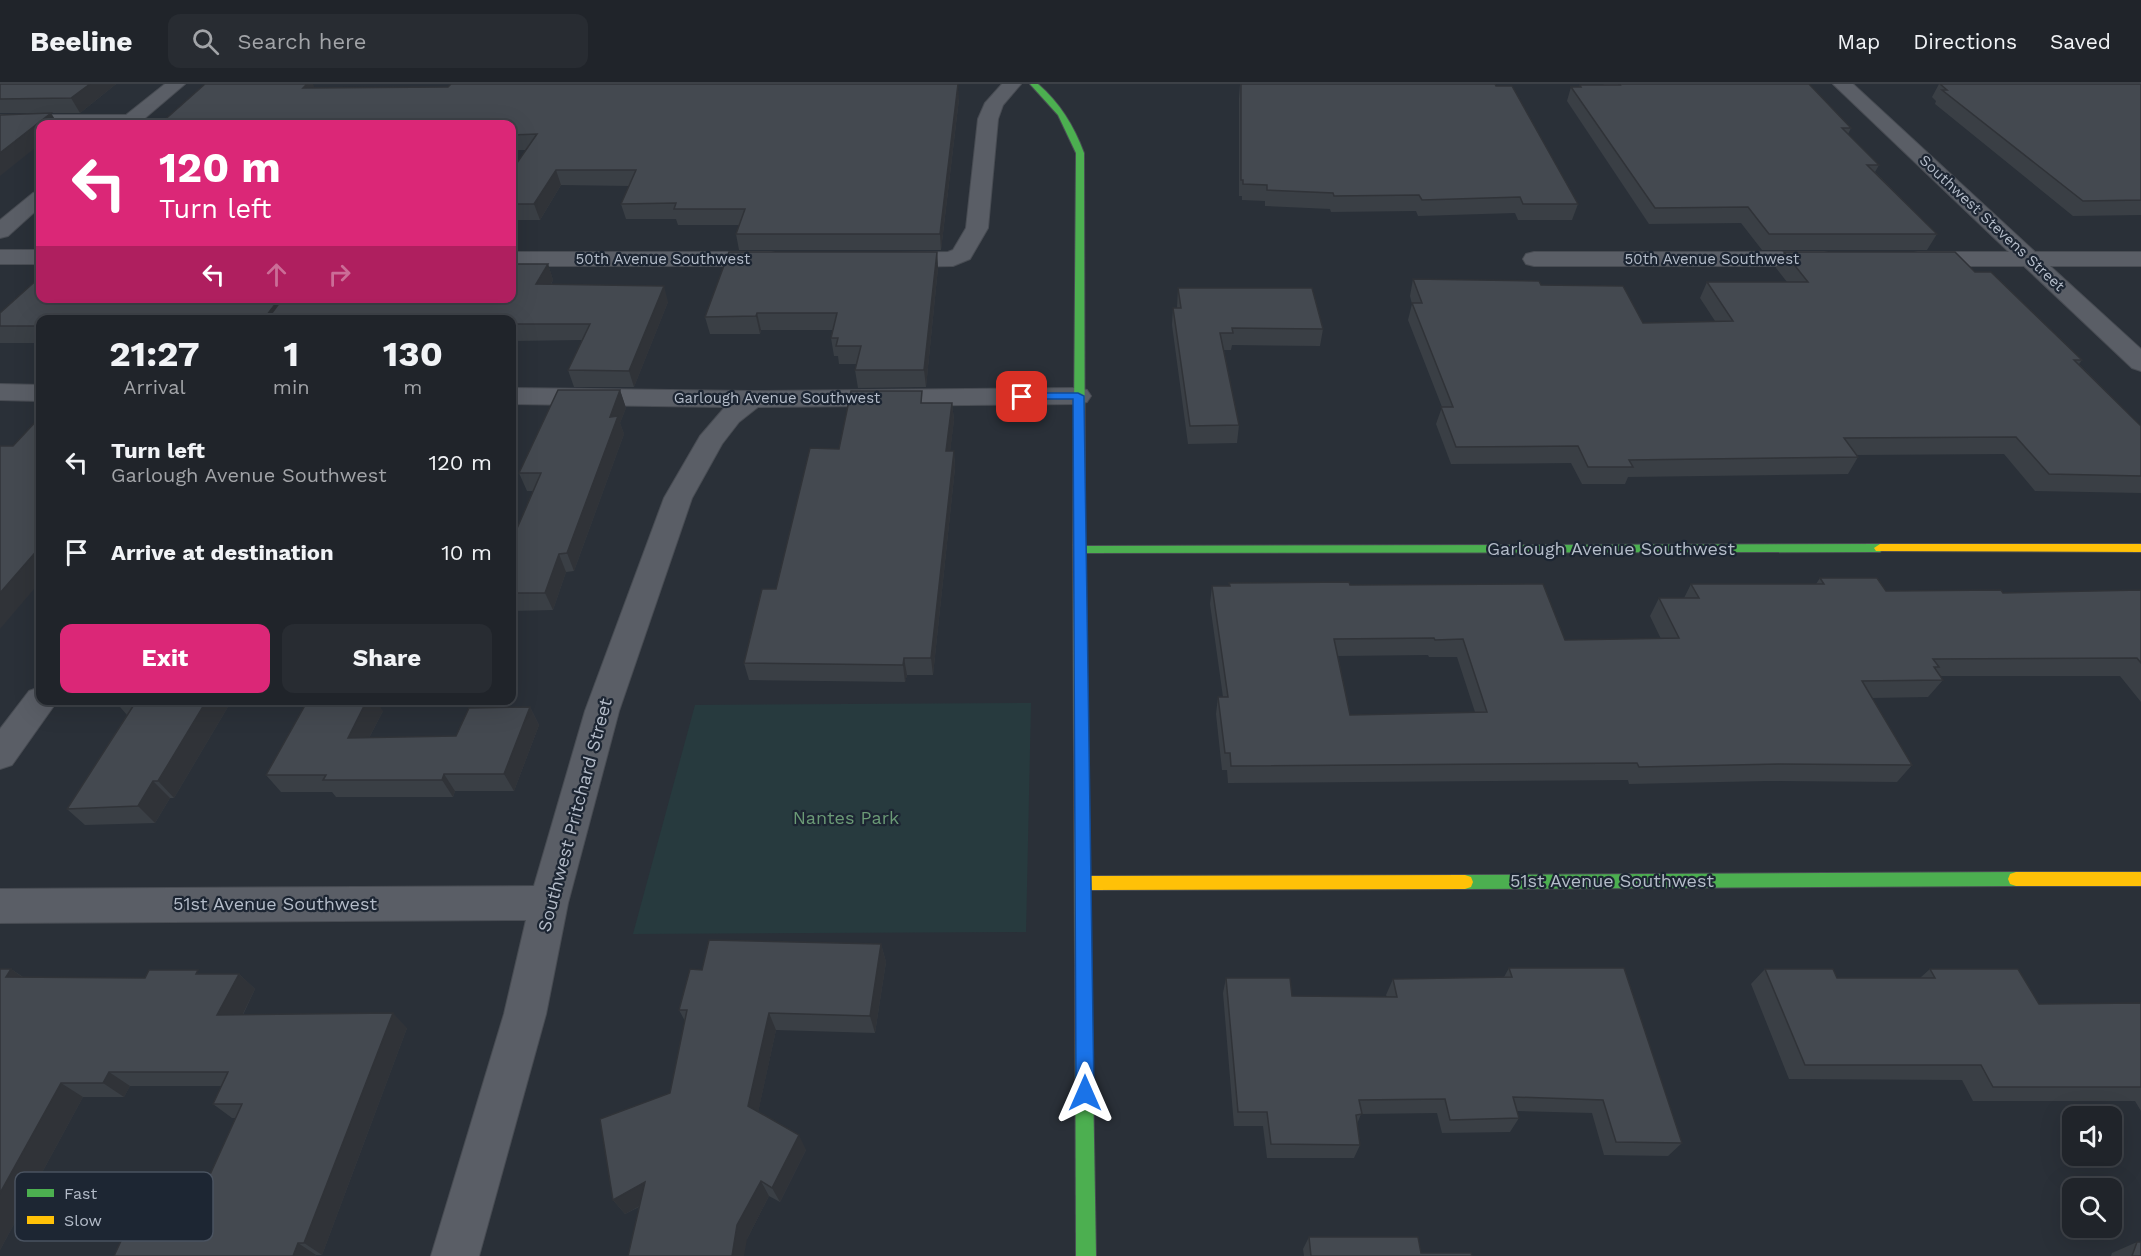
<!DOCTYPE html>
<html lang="en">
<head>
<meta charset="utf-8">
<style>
	body { margin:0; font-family:"Work Sans",sans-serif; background:#282c32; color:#f1f3f6; height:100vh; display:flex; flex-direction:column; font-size:22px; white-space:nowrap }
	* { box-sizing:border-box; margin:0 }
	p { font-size:20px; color:#a2a4a8 }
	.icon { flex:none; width:33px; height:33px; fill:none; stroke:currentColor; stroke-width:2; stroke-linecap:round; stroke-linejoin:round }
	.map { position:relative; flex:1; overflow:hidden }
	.sheet { position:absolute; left:36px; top:231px; width:480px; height:390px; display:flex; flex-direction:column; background:#20242a; border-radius:12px; box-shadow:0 6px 24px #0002,0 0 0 2px #3d4147 }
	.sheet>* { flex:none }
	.hud { position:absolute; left:36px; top:36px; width:480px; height:183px; border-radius:12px; box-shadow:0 6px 24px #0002,0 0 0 2px #3d4147; background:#db2777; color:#fff; overflow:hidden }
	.tools { position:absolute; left:2062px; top:1022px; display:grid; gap:12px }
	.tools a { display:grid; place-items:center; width:60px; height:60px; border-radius:12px; background:#20242a; box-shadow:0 6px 24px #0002,0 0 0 2px #3d4147; font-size:30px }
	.pin { position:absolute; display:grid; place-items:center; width:51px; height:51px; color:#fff; margin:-26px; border-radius:12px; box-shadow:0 3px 9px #0006 }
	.me { position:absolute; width:66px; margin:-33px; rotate:0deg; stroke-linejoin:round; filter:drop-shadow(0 0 4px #0008) }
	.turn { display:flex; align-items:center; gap:21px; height:126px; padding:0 24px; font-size:27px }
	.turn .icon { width:78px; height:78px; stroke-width:2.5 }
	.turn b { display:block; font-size:42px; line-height:51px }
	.lanes { display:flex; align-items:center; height:57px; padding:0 24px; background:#0003; justify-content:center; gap:30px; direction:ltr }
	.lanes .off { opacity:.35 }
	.eta { display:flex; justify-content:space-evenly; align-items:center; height:102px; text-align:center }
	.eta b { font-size:36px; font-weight:700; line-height:42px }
	.action { display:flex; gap:12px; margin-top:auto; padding:12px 24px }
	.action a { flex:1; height:69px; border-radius:12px; background:#db2777; color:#fff; font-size:24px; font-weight:700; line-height:69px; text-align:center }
	.action a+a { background:#282c32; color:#f1f3f6 }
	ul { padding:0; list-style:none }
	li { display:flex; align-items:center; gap:18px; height:90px; padding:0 24px }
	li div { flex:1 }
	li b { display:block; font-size:22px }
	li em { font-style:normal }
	header { display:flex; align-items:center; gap:36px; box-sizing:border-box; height:84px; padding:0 30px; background:#20242a; border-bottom:2px solid #3d4147 }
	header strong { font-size:28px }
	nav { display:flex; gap:33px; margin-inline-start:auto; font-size:21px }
	.search { width:420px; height:54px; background:#282c32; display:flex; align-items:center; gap:15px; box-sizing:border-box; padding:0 21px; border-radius:12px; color:#a2a4a8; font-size:22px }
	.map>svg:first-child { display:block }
	.green { fill:#273a3e }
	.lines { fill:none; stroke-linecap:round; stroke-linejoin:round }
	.street-casing { stroke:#484c53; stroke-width:2 }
	.fast-casing { stroke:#484c53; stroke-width:2 }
	.slow-casing { stroke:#484c53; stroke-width:2 }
	.street { fill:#5a5e66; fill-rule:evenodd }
	.fast { fill:#4caf50; fill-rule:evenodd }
	.slow { fill:#ffc107; fill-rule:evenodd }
	.wall { fill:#3a3f45; fill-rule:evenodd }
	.shaded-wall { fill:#303338 }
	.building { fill:#444950; stroke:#303338; stroke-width:1.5; fill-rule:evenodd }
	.route { fill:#1a73e8; stroke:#114b97; stroke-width:1.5 }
	.labels { text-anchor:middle; stroke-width:4.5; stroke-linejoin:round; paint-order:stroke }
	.far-street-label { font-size:15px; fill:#b4bcc9; stroke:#1d2633 }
	.street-label { font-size:18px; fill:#b4bcc9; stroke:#1d2633 }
	.park-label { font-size:18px; fill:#6b9a76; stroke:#1d2633 }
	.key { fill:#1d2633; stroke:#4a5360; stroke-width:1.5 }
	.key-label { font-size:16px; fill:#b4bcc9 }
</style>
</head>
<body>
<header>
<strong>Beeline</strong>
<div class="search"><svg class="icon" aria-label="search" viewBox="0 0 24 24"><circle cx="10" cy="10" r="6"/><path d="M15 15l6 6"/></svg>Search here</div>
<nav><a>Map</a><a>Directions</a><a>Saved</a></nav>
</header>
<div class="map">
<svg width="2141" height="1172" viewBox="0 0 2141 1172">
	<rect width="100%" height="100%" fill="#2a3038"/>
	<path class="green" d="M1031 619 1026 848 633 850 695 621Z"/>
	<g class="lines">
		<defs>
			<g id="street">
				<path d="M165 0H185L138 40 0 43V31H126Z"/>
				<path d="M1002 0H1021L1003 21 998 35 988 144 970 175 953 182 894 183 886 181 883 176 886 171 894 169 948 168 953 166 966 144 978 35 985 19Z"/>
				<path d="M1833 0H1853L2035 168H2141V182H2050L2141 265V287L2132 284 2024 182H1918L1910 180 1907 175 1910 170 1918 168H2009Z"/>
				<path d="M40 107V123L8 152 0 154V136L33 109Z"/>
				<rect x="0" y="166" width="40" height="14"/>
				<path d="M512 168H771L779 170 782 175 779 180 771 182H512Z"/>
				<path d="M1534 168H1824L1832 170 1835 175 1832 180 1824 182H1534L1526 180 1523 175 1526 170Z"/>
				<path d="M0 300 40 301V317L0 316Z"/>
				<path d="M512 304 751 307 1078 304 1087 306 1091 312 1087 318 1078 320 758 323 739 338 722 360 692 414 619 627 568 819 546 930 479 1172H431L504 930 526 836 0 839V805L534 802 585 627 664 414 700 352 725 323 512 320Z"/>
				<path d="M40 603V616H58L12 681 0 685V645L29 607Z"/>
			</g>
			<g id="fast">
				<path d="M1030 0H1038C1060 19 1074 42 1084 69L1085 462 1880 460 1886 464 1880 468 1076 469 1073 464 1076 69 1058 31Z"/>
				<path d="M2016 788 2022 790 2024 795 2022 800 2016 802 1465 805 1459 803 1457 798 1459 793 1465 791Z"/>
				<path d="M1083 872 1089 875 1091 880 1096 1172H1076L1075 880 1077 875Z"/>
			</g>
			<g id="slow">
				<path d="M1079 460 1085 464 1090 792 1465 791 1471 793 1473 798 1471 803 1465 805 1090 806 1091 880 1089 885 1083 888 1077 885 1075 880 1073 464Z"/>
				<path d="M1880 460H2141V468L1876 467 1874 464Z"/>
				<path d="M2016 788H2141V802H2016L2010 800 2008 795 2010 790Z"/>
			</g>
		</defs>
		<use href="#street" class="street-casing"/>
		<use href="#fast" class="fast-casing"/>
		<use href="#slow" class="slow-casing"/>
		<use href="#street" class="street"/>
		<use href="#fast" class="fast"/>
		<use href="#slow" class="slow"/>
	</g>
	<g class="wall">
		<path d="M0 0H116L80 29H0Z"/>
		<path d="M1240 0 1578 120 1572 136H1518L1515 129 1418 132 1416 127 1331 128 1330 125 1265 122V117L1242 116V112H1239V14Z"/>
		<path d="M1603 0H1809L1851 44 1848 50 1879 81 1875 88 1937 150 1927 166H1762L1741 139 1649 140 1567 17 1571 3H1579L1580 1H1604Z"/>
		<path d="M1939 0H2141V131L2073 132 1935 20 1936 17 1932 13Z"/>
		<path d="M315 4 959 15 941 166H739L736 150 739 141H678L676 135H626L621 120 629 102 561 101 540 136H512V86L526 66H512V40Z"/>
		<path d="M937 168 938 184 926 303 858 304 855 286 857 280H839L838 272H834L831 254 833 246H761L760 250H710L705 233Z"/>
		<path d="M1784 168 1975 188 2082 276 2079 280 2141 342V409L2035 407 2004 370 1856 371 1858 373 1848 390 1628 393 1625 400H1582L1571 379 1451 380 1436 340 1442 323 1408 236 1412 220 1410 212 1413 195 1541 201 1643 239 1715 237 1700 214 1707 198H1787L1776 184Z"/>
		<path d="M548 180 553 196 551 201 668 218 634 303H574L568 286 582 256 512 257V236H40V259H0V229L40 214H512Z"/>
		<path d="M1178 204 1323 245 1320 262 1232 261 1231 266H1224L1239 341 1237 359 1188 360 1172 241 1173 224H1177Z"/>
		<path d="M620 306 626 324 620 339 624 350 574 487 566 488 553 526 512 527V456L533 407H527L519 389Z"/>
		<path d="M924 319H952L954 336 950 367H954L955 384 933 591H907L905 598 749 596 744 579 839 365Z"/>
		<path d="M1820 494 1886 507 2003 509 2141 506V618L2120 592H1940L1943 596 1928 613 1872 614 1912 681 1897 698 1767 697 1629 700 1628 696 1228 699 1227 686H1222L1216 630 1218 613H1223L1210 520 1212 502H1229V499L1350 501 1565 556 1661 555 1650 532 1659 514H1684L1691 500H1816ZM1428 571 1429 573H1457L1475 628 1350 631 1338 572Z"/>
		<path d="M114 616H232L174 714H170L155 739 85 741 67 725 127 631Z"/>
		<path d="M530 623 539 641 514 707H455L453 713H336L332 708H281L266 691 383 627 369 654 456 652Z"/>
		<path d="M881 860 886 878 875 949 776 946 758 1028 806 1066 780 1118 769 1112 747 1155 639 1123 625 1130 613 1116 670 1009 685 937 679 926Z"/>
		<path d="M1509 884 1682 1059 1668 1072 1604 1071 1592 1029 1517 1027 1519 1034 1510 1048 1442 1049 1437 1029 1361 1030 1357 1040 1360 1061 1354 1074H1267L1263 1042H1234L1223 909 1226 894 1292 912 1387 913 1386 911 1393 895 1504 893Z"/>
		<path d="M0 885H11L23 893 145 894 203 890H239L255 905 243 931 407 944 322 1171H316L315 1172H114L208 1095 236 1034H232L213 1020 222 1002H130L124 1013H83L0 1166Z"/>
		<path d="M1765 885 1837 894H1920L1930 885 2039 920 2141 919V1027L2135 1017H1973L1962 996 1789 995 1751 900Z"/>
		<path d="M1309 1153 1421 1169 1472 1172H1304L1303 1165Z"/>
		<path d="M2137 1158 2141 1172H2111L2112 1169Z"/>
	</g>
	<g class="shaded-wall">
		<path d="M90 0H116L80 29 71 14Z"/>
		<path d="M307 0H313L318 11 303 4Z"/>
		<path d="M958 0 959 15 941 166 940 150Z"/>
		<path d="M51 29 58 40H40V60L0 92V69Z"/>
		<path d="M556 86 561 101 540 136 534 120Z"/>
		<path d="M937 168 938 184 926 303 924 286Z"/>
		<path d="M548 180 553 196 542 216 536 200Z"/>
		<path d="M664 202 668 218 634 303 629 287Z"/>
		<path d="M280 214H298L269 233 270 236H263Z"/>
		<path d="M757 229 761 246 760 250 756 232Z"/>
		<path d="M620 306 626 324 620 339 624 350 574 487 567 469 610 333Z"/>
		<path d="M952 319 954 336 948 384 946 367Z"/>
		<path d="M954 367 955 384 933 591 931 574Z"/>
		<path d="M40 463V498L0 545V509Z"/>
		<path d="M559 470 566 488 553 526 545 509Z"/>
		<path d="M904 574 907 591 905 598 903 581Z"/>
		<path d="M207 616H232L174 714 158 697Z"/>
		<path d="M367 616H376L383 627 360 671 348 654Z"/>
		<path d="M530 623 539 641 514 707 504 690Z"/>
		<path d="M444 690 455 707 453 713 442 696Z"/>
		<path d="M153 697 170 714 155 739 138 722Z"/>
		<path d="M881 860 886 878 875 949 870 932Z"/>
		<path d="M11 885 32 900 6 893Z"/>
		<path d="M239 890 255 905 235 946 217 931Z"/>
		<path d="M393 929 407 944 322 1171 304 1159Z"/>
		<path d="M769 929 776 946 756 1038 748 1022Z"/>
		<path d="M109 988 130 1002 124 1013 103 999Z"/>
		<path d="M61 999 83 1013 0 1166V1109Z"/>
		<path d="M799 1051 806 1066 780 1118 772 1104Z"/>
		<path d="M761 1097 769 1112 747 1155 744 1172H732L737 1141Z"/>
		<path d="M645 1098 656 1113 625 1130 613 1116Z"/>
		<path d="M298 1159 316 1171 315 1172H293Z"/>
	</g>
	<g class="building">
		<path d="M0 0H90L71 14 0 15Z"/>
		<path d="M205 0H307L303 4 448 3 451 0H958L940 150H736L745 125H674L676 119 621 120 636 86H556L534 120H512V86L537 50 512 51V40H160Z"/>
		<path d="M1241 0H1495L1496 2H1512L1578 120H1523L1520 113 1422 116 1419 111 1334 112 1333 109 1267 106V101L1243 100V96H1241Z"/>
		<path d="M1619 0H1809L1851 44H1842L1879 81H1867L1937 150H1769L1748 123 1655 124 1571 3H1581L1580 1H1620Z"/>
		<path d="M1940 0H2141V116L2083 117 1942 6H1947Z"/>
		<path d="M51 29 0 69V31Z"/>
		<path d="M729 168H937L924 286H855L861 262H836L838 254H831L837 229H757L756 232 705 233Z"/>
		<path d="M1784 168H1955L1975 188H1991L2082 276H2074L2141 342V392L2049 390 2016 353 1844 354 1858 373 1629 376 1633 383H1588L1578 362 1456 363 1441 323H1453L1412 219H1422L1413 195 1539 197 1541 201 1623 202 1643 239 1733 237 1707 198H1808Z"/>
		<path d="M512 180H548L536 200 664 202 629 287 568 286 590 240H512V236H362L364 232 269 233 283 214H512Z"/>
		<path d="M40 193V214H280L263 236H40V242H0V229Z"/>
		<path d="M1178 204H1312L1323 245 1232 244 1233 249H1220L1239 341 1190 342 1173 224H1181Z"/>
		<path d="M558 306H620L610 333 618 332 567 469 559 470 545 509H512V456L541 389H519Z"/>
		<path d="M851 307H922L921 319H952L946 367H954L931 574H904L903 581 744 579 762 505H776L810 364 839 365Z"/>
		<path d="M40 333V463L0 509V362H13Z"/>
		<path d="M1820 494H1877L1886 507 2001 506 2003 509 2141 506V579L2137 574 1933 575 1939 583H1934L1943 596 1862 597 1912 681 1779 680 1639 683 1637 679 1231 682 1230 669H1225L1218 613H1228L1212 502H1230L1229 499 1349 498 1350 501 1543 500 1565 556 1679 554 1659 514H1699L1691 500H1824ZM1434 554 1435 556 1463 555 1487 628 1350 631 1334 555Z"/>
		<path d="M137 616H207L158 697H153L138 722 67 725Z"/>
		<path d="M308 616H367L348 654 456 652 469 624 530 623 504 690H444L442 696H323L326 691H266Z"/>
		<path d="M709 856 881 860 870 932 769 929 748 1022 799 1051 772 1104 761 1097 737 1141 732 1172H628L645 1098 613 1116 600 1035 670 1009 687 926H679L690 885 702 886Z"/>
		<path d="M1509 884H1624L1682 1059 1616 1058 1603 1016 1513 1013 1519 1034 1450 1036 1445 1015 1359 1016 1362 1030 1356 1031 1360 1061 1271 1060 1267 1028H1238L1226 894H1290L1292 912 1397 913 1393 895 1512 893Z"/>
		<path d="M0 885H11L6 893 145 894 149 886H198L196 890H239L217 931 393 929 304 1159H298L293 1172H114L149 1097 208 1095 242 1020H213L228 988H109L103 999H61L0 1109Z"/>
		<path d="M1765 885H1833L1837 894H1935L1930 885H2018L2039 920 2141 919V1003H1993L1981 981H1805Z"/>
		<path d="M1309 1153H1418L1421 1169H1471L1472 1172H1311Z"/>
		<path d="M2137 1158H2141V1172H2132Z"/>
	</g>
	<path class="route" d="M1022 309H1078L1084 312 1094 1009 1091 1015 1085 1018 1079 1015 1076 1009 1073 315H1018L1016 313Z"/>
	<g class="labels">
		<g class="far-street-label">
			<text transform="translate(1992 139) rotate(43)" y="5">Southwest Stevens Street</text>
			<text x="663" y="180">50th Avenue Southwest</text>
			<text x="1712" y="180">50th Avenue Southwest</text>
			<text x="777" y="319">Garlough Avenue Southwest</text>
		</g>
		<g class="street-label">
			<text x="1611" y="471">Garlough Avenue Southwest</text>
			<text transform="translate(575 731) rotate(-75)" y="6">Southwest Pritchard Street</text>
			<text x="1612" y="803">51st Avenue Southwest</text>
			<text x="275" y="826">51st Avenue Southwest</text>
		</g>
		<g class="park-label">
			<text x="846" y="740">Nantes Park</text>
		</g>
	</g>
	<rect x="15" y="1088" width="198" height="69" rx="9" class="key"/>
	<rect x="27" y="1105" width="27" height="8" fill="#4caf50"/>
	<rect x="27" y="1132" width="27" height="8" fill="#ffc107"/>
	<g class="key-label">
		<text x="64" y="1115">Fast</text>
		<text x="64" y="1142">Slow</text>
	</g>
</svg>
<div class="tools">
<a><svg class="icon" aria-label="sound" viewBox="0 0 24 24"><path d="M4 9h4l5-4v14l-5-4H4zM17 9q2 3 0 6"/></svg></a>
<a><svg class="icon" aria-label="search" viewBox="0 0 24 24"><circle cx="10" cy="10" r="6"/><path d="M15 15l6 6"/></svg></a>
</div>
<div class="pin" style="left:1022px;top:313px;background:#d93025"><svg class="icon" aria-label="arrive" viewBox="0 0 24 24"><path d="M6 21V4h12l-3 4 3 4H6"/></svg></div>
<svg class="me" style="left:1085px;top:1009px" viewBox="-20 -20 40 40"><path d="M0-17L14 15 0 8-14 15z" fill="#1a73e8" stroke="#fff" stroke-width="4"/></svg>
<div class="hud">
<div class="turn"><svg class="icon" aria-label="left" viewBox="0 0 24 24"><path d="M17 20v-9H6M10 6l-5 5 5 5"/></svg><div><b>120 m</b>Turn left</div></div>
<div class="lanes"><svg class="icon" aria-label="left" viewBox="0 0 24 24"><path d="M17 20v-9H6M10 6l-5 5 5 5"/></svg><svg class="icon off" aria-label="ahead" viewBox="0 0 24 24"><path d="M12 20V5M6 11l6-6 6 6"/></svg><svg class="icon off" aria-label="right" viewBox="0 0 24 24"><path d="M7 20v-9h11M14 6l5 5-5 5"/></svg></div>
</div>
<section class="sheet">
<div class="eta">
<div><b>21:27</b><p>Arrival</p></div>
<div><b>1</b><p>min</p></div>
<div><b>130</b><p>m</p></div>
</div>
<ul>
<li><svg class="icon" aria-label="left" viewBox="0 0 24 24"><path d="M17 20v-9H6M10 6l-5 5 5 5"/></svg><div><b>Turn left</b><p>Garlough Avenue Southwest</p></div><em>120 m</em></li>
<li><svg class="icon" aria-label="arrive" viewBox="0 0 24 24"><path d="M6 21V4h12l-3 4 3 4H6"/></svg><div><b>Arrive at destination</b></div><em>10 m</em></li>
</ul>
<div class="action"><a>Exit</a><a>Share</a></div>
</section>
</div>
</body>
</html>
